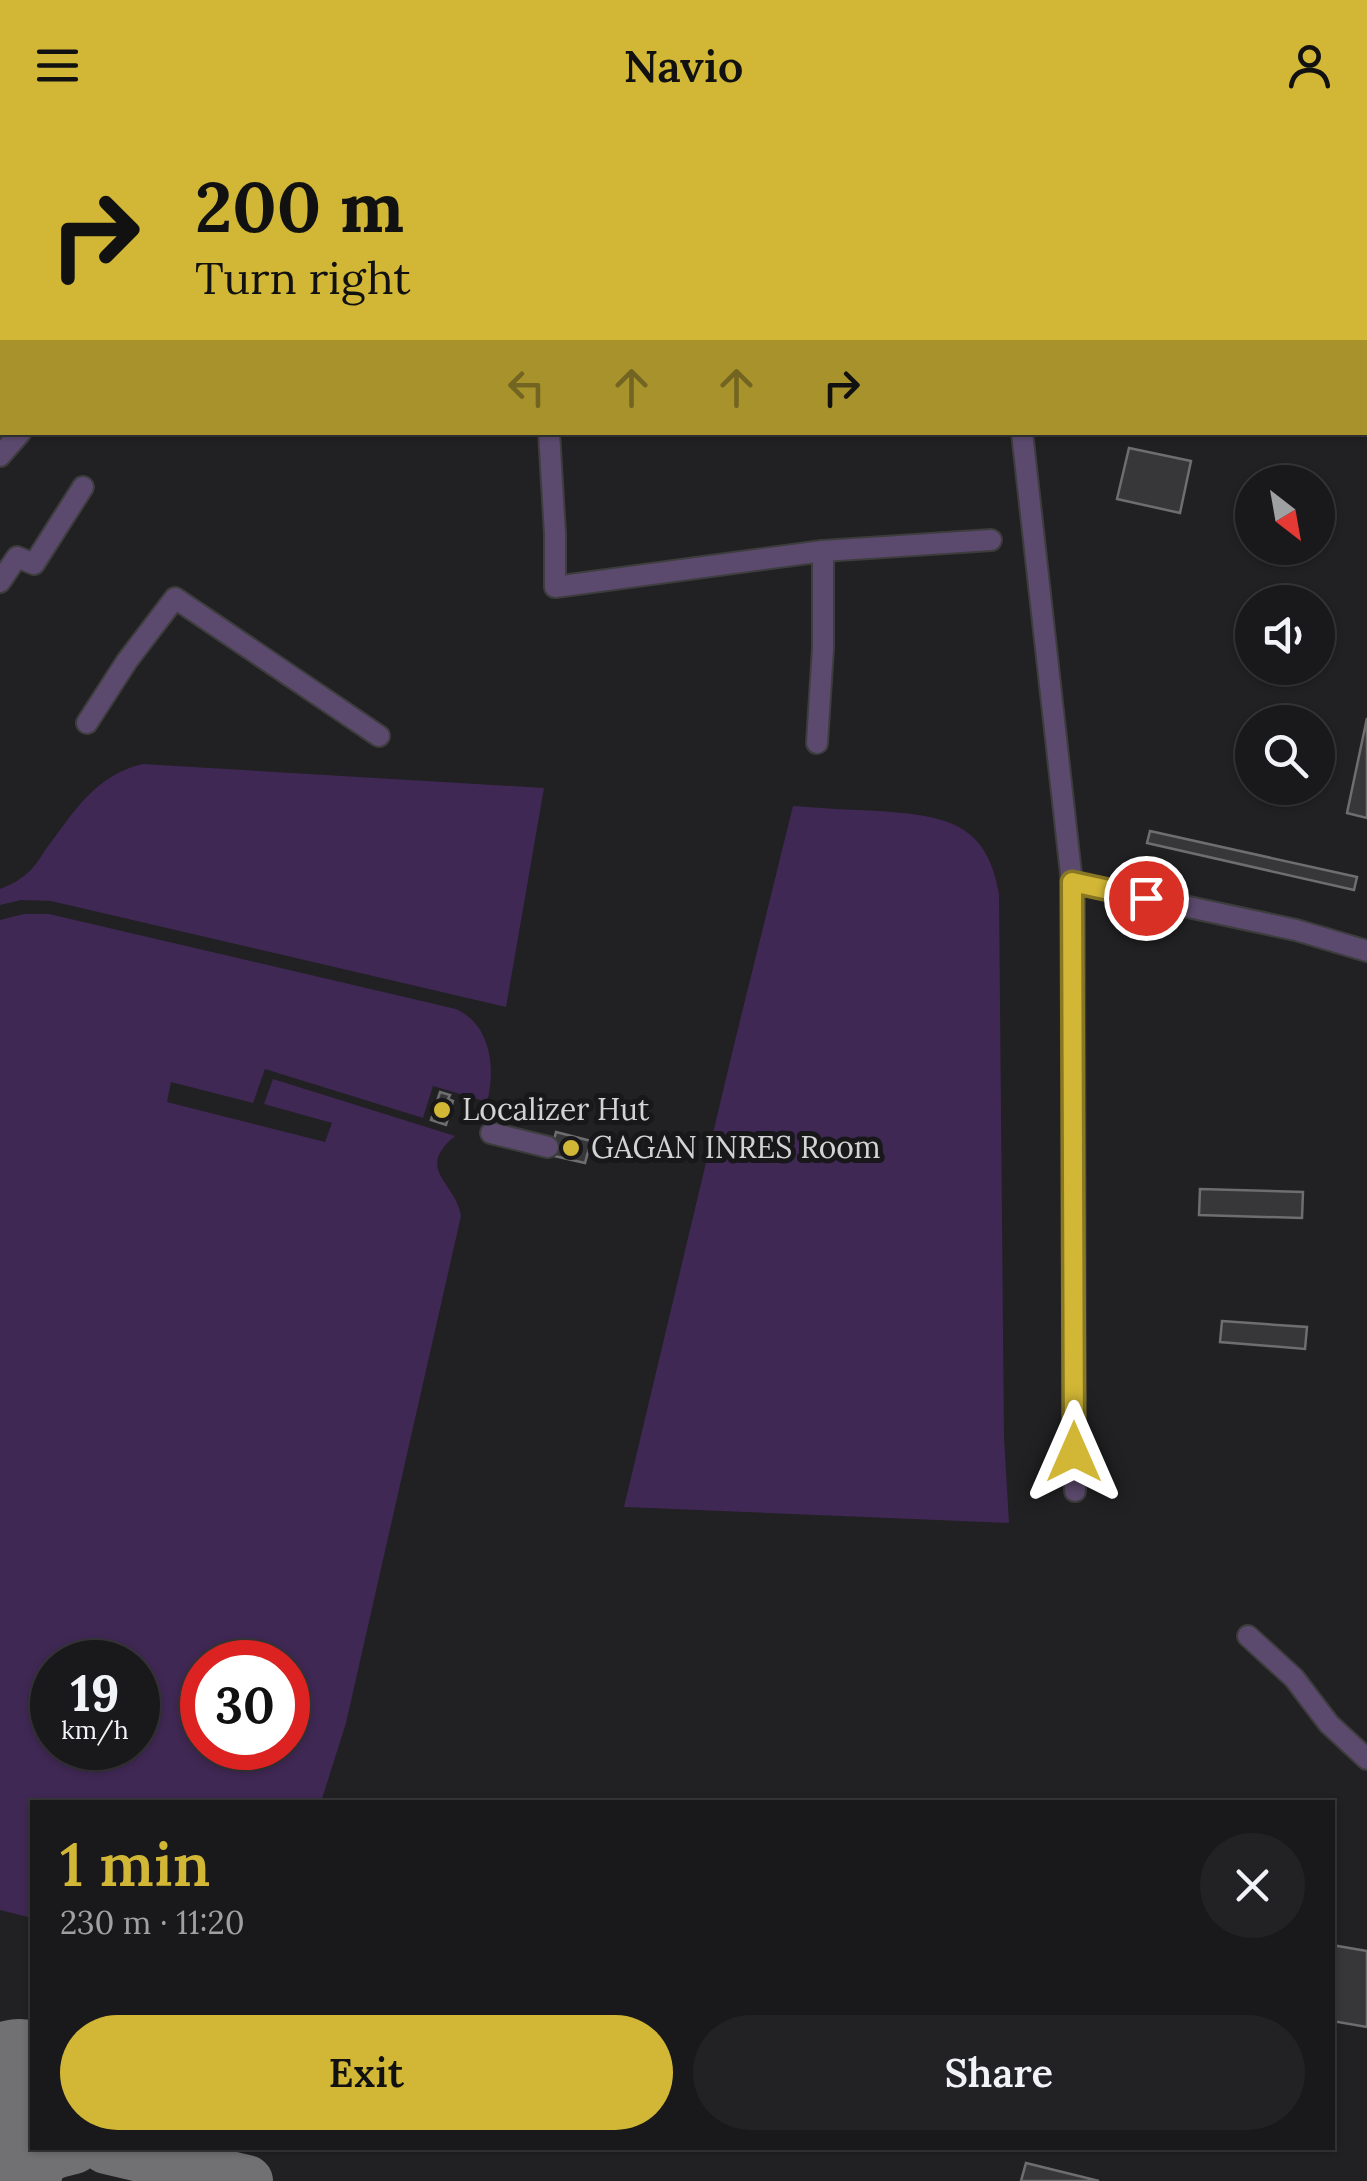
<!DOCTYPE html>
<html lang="en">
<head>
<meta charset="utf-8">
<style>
	body { margin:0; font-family:Lora,serif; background:#222123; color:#f1f3f6; height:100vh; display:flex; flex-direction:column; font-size:38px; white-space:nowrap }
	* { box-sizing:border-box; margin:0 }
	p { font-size:32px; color:#9fa0a2 }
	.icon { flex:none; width:55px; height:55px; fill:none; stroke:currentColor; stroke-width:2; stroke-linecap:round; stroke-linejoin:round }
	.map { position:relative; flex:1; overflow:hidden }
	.panel { position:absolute; left:30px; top:1670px; width:1305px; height:350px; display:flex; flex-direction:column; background:#19181a; border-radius:0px; box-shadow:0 2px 8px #0004,0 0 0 2px #373739 }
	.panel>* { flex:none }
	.banner { position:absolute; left:0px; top:0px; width:1368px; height:305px; box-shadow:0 2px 8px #0004,0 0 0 2px #373739; background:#d2b736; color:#111; overflow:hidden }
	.needle { width:65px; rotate:149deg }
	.tools { position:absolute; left:1235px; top:335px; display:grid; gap:20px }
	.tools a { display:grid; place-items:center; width:100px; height:100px; border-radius:50%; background:#19181a; box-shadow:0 2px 8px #0004,0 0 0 2px #373739; font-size:50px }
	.speed { position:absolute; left:30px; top:1510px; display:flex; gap:20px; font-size:50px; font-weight:700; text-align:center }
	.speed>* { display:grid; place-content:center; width:130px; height:130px; border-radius:50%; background:#19181a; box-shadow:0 2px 8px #0004,0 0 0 2px #373739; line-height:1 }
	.speed small { font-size:25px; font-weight:400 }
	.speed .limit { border:15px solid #d22; background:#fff; color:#111 }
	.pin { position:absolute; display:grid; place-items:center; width:85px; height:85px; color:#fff; margin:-42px; border:5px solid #fff; border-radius:50%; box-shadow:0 2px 10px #0007 }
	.me { position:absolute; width:110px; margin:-55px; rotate:0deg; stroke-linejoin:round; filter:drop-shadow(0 0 8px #0008) }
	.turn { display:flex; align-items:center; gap:35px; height:210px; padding:0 30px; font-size:45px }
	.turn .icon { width:130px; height:130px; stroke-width:2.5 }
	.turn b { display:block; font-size:70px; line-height:85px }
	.lanes { display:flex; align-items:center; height:95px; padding:0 30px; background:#0003; justify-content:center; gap:50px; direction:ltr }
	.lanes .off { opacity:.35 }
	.round { display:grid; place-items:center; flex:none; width:105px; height:105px; border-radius:52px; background:#222123 }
	.head { display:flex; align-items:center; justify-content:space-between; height:170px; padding:0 30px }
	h1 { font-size:60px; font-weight:600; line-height:75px; color:#d2b736 }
	.action { display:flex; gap:20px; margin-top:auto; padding:20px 30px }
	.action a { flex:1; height:115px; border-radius:60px; background:#d2b736; color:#111; font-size:40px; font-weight:600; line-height:115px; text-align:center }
	.action a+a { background:#222123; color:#f1f3f6 }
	header { display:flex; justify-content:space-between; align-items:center; height:130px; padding:0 30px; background:#d2b736; color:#111; font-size:45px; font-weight:600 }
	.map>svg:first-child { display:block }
	.green { fill:#3f2853; fill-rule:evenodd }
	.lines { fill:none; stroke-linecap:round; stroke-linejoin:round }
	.taxiway { stroke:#717072; stroke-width:52 }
	.runway { stroke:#717072; stroke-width:130 }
	.building { fill:#373639; stroke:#6e6d70; stroke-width:2.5 }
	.minor-casing { stroke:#3d3d3e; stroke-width:24 }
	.minor { stroke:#5c4a6e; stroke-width:20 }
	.route-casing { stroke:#887723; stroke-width:25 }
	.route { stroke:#d2b736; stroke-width:18 }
	.poi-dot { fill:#d2b736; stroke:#181719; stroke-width:4 }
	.labels { text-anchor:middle; stroke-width:10; stroke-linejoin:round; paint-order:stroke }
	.poi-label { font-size:30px; fill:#d3d3d4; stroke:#181719; text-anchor:start }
</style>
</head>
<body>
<header><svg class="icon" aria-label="menu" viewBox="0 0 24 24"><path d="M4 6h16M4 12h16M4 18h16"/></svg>Navio<svg class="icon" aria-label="person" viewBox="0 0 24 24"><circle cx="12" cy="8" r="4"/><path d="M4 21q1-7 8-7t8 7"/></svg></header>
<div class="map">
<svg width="1367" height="2051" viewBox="0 0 1367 2051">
	<rect width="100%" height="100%" fill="#212022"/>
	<g class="green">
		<path d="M143 634 544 658 506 877 51 771 21 770 0 775V759C7 756 15 753 21 748 32 741 39 730 46 719 74 682 95 645 143 634Z"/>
		<path d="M793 676C822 678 851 680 879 681 944 686 987 691 999 764L1004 1307 1009 1393 624 1377 734 915Z"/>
		<path d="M24 784H49L456 879C491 895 496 938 487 972L433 956 423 988 265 939 253 973 171 952 167 972 325 1012 332 993 264 974 273 949 455 1006C414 1040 456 1052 461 1086L346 1593 321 1672H32V1788L0 1780V790ZM52 1532H138V1618H52ZM202 1532H288V1618H202Z"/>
	</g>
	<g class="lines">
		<g class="taxiway">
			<path d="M106 2018 247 2051"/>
			<path d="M11 2051C28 2033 49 2023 74 2018"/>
		</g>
		<path class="runway" d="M0 2030 19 1954"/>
	</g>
	<g class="building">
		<path d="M1129 318 1191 331 1180 383 1117 369Z"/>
		<path d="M1367 588V688L1347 683Z"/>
		<path d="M1150 701 1357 747 1354 760 1147 713Z"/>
		<path d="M440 962 450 965 448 969 453 971 446 995 431 990Z"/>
		<path d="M556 1002 591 1011 585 1033 550 1025Z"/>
		<path d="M1200 1059 1303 1062 1302 1088 1199 1085Z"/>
		<path d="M1222 1191 1307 1197 1305 1219 1220 1212Z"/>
		<path d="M1332 1815 1367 1821V1897L1332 1891Z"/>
		<path d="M1026 2033 1099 2051H1021Z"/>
	</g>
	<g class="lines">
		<defs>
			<g id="minor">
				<path d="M260 0 261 2"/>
				<path d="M507 0 508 2"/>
				<path d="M992 0V2"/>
				<path d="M549 302 555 404V457L823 421 991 410"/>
				<path d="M1022 302 1074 771 1075 1361"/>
				<path d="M0 326 21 302"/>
				<path d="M0 452 17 427 34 434 83 357"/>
				<path d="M87 593 127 531 175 468 379 606"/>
				<path d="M817 613 823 518V421"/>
				<path d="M1072 752 1296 800 1367 821"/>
				<path d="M491 1003 548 1017"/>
				<path d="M1248 1506 1294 1548 1329 1594 1367 1629"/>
			</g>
		</defs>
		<use href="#minor" class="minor-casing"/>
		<use href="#minor" class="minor"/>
	</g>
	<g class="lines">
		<defs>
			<path id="route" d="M1074 1322 1072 752 1146 768"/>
		</defs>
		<use href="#route" class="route-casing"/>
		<use href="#route" class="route"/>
	</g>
	<g class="poi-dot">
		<circle cx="442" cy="980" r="10"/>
		<circle cx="571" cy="1018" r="10"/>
	</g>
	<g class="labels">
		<g class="poi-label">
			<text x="462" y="990">Localizer Hut</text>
			<text x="591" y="1028">GAGAN INRES Room</text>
		</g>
	</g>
</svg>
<div class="tools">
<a><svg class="needle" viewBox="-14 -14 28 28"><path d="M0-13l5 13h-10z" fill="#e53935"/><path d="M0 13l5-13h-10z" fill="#9fa0a2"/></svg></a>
<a><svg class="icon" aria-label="sound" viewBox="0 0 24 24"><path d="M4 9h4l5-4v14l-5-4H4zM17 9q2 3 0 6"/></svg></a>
<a><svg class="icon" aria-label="search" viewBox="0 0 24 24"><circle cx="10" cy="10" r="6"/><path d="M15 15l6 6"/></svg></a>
</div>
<div class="speed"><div>19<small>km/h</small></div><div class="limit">30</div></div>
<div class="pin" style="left:1146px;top:768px;background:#d93025"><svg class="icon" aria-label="arrive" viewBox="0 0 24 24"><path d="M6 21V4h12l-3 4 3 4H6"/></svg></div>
<svg class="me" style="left:1074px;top:1322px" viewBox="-20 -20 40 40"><path d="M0-17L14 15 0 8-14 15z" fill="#d2b736" stroke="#fff" stroke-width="4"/></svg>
<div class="banner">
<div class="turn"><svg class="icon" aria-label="right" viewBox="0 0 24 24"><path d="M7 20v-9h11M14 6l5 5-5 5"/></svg><div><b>200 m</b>Turn right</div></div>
<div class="lanes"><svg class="icon off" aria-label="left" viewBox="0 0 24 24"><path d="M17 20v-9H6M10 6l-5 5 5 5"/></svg><svg class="icon off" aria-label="ahead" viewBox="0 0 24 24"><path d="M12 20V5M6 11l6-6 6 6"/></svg><svg class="icon off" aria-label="ahead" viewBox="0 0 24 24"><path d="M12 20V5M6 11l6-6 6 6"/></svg><svg class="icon" aria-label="right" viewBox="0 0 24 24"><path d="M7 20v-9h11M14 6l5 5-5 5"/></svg></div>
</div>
<section class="panel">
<div class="head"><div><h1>1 min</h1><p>230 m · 11:20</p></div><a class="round"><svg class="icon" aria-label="close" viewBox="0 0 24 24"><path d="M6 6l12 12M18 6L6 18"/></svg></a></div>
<div class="action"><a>Exit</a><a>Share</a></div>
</section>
</div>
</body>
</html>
